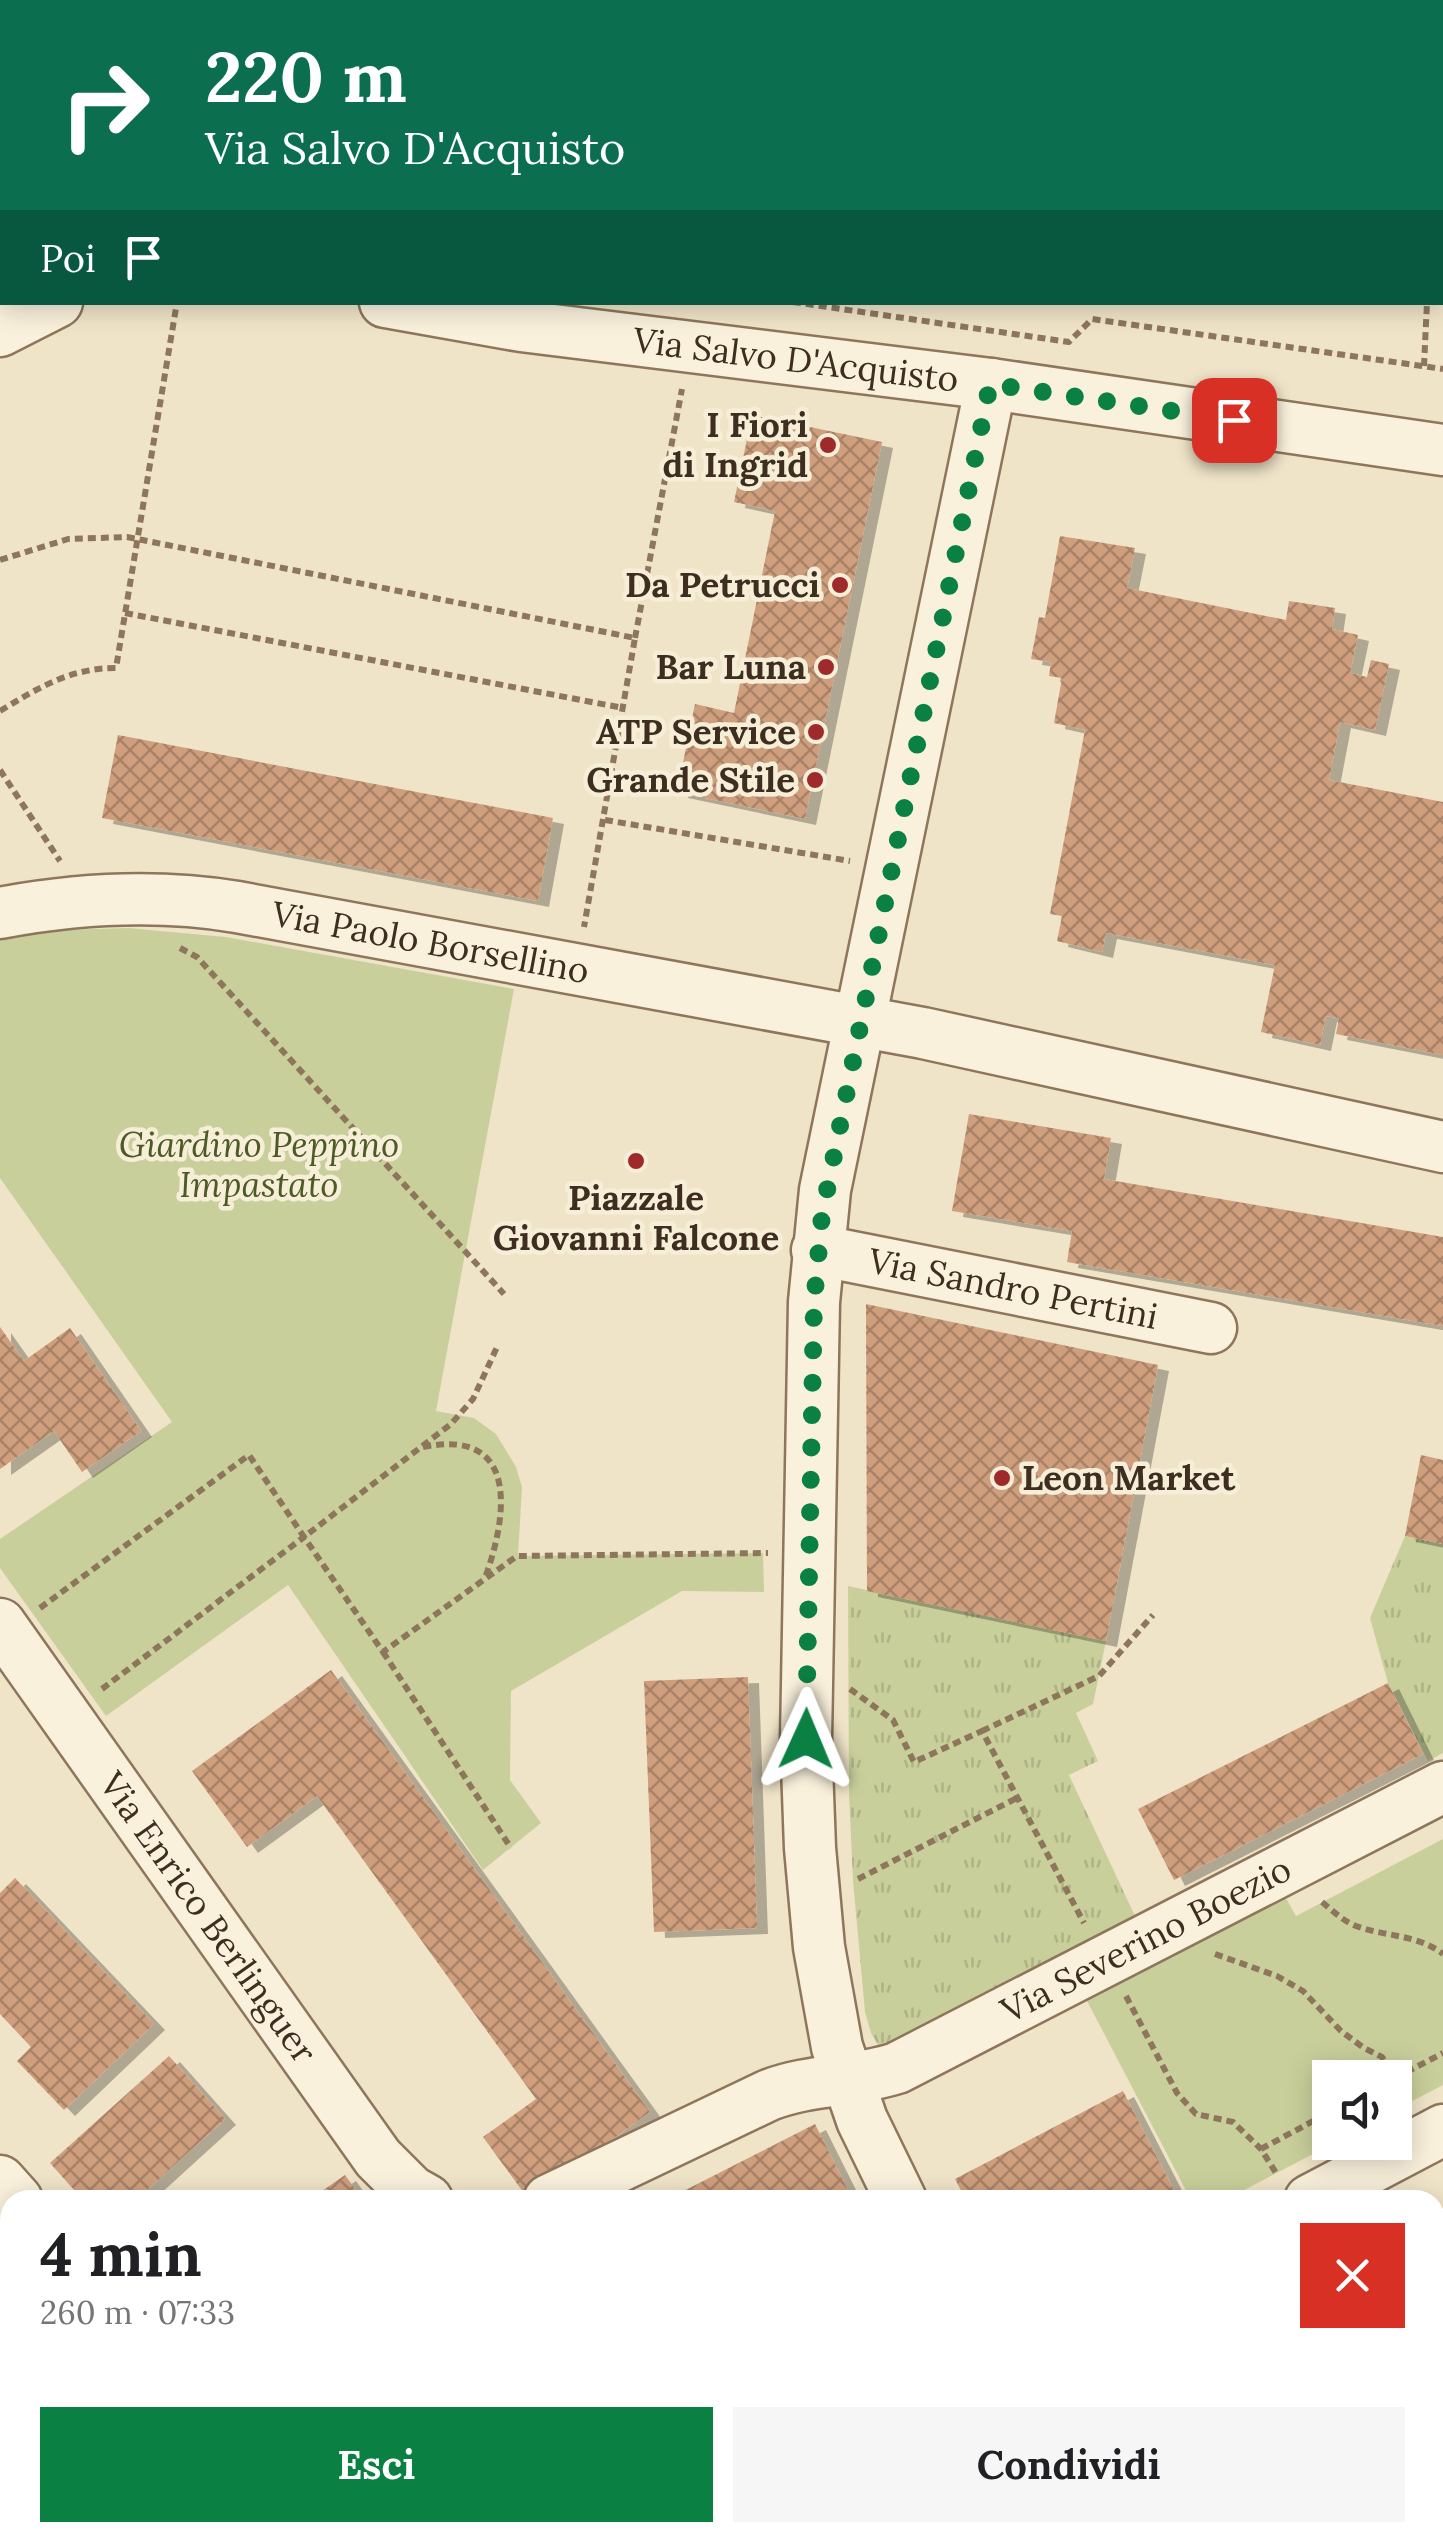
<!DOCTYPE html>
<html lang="it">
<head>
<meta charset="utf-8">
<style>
	body { margin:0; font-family:Lora,serif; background:#f6f6f6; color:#202124; height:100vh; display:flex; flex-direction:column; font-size:38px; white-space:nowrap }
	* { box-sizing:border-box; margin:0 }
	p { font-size:32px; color:#757577 }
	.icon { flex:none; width:55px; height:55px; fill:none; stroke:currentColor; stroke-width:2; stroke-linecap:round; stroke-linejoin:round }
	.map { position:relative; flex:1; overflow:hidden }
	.side { position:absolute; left:0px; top:2190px; width:1445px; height:352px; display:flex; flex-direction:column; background:#fff; border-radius:30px 30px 0 0; box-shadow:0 5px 25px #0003 }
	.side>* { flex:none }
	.hud { position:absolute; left:0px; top:0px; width:1445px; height:305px; box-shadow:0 5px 25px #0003; background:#0b6e4f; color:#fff; overflow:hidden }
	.fabs { position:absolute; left:1312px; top:2060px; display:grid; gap:20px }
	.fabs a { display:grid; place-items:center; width:100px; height:100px; border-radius:0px; background:#fff; box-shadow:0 5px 25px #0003; font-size:50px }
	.pin { position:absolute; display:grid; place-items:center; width:85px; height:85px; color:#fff; margin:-42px; border-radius:20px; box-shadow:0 5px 15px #0006 }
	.me { position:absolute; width:110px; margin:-55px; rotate:1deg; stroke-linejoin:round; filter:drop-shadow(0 0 8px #0008) }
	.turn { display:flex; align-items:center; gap:35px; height:210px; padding:0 40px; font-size:45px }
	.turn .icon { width:130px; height:130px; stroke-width:2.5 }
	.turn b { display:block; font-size:70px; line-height:85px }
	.then { display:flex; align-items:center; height:95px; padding:0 40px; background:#0003; gap:20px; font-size:38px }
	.round { display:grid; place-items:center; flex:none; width:105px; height:105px; border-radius:0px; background:#f6f6f6 }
	.summary { display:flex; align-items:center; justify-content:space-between; height:170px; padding:0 40px }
	h1 { font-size:60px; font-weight:800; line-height:75px }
	.cta { display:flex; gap:20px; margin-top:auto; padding:20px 40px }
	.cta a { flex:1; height:115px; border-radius:0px; background:#0b8043; color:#fff; font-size:40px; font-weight:800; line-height:115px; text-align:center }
	.cta a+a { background:#f6f6f6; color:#202124 }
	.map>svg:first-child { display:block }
	.grass { fill:url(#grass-tufts) }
	.park { fill:#c9cf9b }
	.building { fill:url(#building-cross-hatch); filter:url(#shadow) }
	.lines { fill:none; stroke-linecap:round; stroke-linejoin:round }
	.minor-casing { stroke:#8d765c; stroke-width:55 }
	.path { stroke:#8d765c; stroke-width:6; stroke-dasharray:8 5; stroke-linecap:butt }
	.minor { stroke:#faf1dc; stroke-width:50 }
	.route { stroke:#0b8043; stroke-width:18; stroke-dasharray:0 32.4 }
	.poi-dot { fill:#9e2a2b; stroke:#f7eed8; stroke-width:4 }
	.labels { text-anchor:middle; stroke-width:9; stroke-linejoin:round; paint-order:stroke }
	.street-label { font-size:35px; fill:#3d2e20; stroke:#f7eed8 }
	.poi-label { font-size:35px; font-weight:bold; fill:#3d2e20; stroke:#f7eed8; text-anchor:end }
	.park-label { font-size:35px; font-style:italic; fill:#4d5a26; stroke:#f7eed8 }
</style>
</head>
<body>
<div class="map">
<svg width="1443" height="2542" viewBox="0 0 1443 2542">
	<defs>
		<pattern id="grass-tufts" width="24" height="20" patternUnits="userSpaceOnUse" patternTransform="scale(2.5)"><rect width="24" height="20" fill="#c9cf9b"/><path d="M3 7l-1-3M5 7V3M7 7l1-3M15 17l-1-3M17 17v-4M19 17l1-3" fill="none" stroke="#aeb285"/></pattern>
		<pattern id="building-cross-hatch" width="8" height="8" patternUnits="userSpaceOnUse" patternTransform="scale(2.5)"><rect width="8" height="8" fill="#cf9f7d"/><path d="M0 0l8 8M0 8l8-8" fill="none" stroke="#a98266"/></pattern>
		<filter id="shadow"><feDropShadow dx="11" dy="6" stdDeviation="0" flood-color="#0004"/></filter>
	</defs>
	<rect width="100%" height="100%" fill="#f0e4c8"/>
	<g class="grass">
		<path d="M155 0H561L154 2Z"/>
		<path d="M1405 1536 1443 1544V1753L1428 1761 1388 1683 1370 1618Z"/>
		<path d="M848 1586 1106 1641 1093 1704 1076 1713 1098 1761 1069 1775 1135 1916 881 2050 871 2033 865 2012 853 1881 849 1794Z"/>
	</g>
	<g class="park">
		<path d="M128 928 226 937 514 989 436 1411 474 1418 496 1434 516 1467 522 1487 518 1556 763 1553 764 1592 682 1591 511 1691 510 1780 541 1823 483 1870 288 1585 106 1716 0 1568V1539L172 1422 0 1178V939L59 930Z"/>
		<path d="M1443 1839V2085L1395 2110V2078H1330V2142L1334 2143 1225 2200H1191L1086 1999 1282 1891 1296 1916Z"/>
	</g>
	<g class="building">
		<path d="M752 415 882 442 805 819 677 792 695 704 734 713 775 511 734 502Z"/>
		<path d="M1060 536 1135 548 1127 588 1286 620 1289 601 1335 608 1332 629 1358 635 1350 673 1367 677 1371 660 1389 664 1375 730 1340 722 1329 780 1443 802V1055L1336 1034 1339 1018 1326 1016 1320 1045 1261 1032 1275 965 1106 933 1102 952 1057 941 1062 916 1050 914 1085 730 1054 723 1062 678 1049 676 1051 662 1031 659 1039 617 1045 618Z"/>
		<path d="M118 735 553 818 538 901 102 818Z"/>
		<path d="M969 1114 1111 1138 1104 1179 1443 1237V1326L1067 1262 1072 1231 952 1211Z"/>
		<path d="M866 1304 1158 1365 1106 1641 867 1591Z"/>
		<path d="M0 1327 24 1361 70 1328 141 1431 82 1472 54 1431 0 1469Z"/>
		<path d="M1421 1455 1443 1460V1544L1405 1536Z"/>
		<path d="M331 1670 650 2112 529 2200 483 2137 536 2099 317 1796 247 1847 192 1771Z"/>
		<path d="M748 1677 757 1928 654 1932 644 1681Z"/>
		<path d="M1388 1683 1423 1754 1174 1880 1138 1809Z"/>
		<path d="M15 1878 154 2024 64 2110 17 2061 31 2047 0 2014V1893Z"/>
		<path d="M169 2056 225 2119 136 2200H83L50 2163Z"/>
		<path d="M1123 2091 1179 2200H966L955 2179Z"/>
		<path d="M815 2124 853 2200H666Z"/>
		<path d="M345 2175 363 2200H309Z"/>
		<path d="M1435 2370 1443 2386V2496L1435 2500Z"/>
		<path d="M751 2532H964L947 2542H756Z"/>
		<path d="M1139 2532H1309L1314 2542H1144Z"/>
	</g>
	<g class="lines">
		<defs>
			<g id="minor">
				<path d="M634 2 638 0"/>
				<path id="s1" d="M385 302 521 326 991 384 1443 450"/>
				<path d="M0 331 57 302"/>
				<path id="s2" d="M0 913C80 898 157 894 237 907L923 1033 1443 1147"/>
				<path id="s3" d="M817 1250 1211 1328"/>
				<path id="s4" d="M0 1624 378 2158 411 2191 427 2200"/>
				<path d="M0 2181 17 2200"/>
				<path id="s5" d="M549 2200 769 2095C810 2079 855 2082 897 2068L1443 1787"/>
				<path d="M901 2200 862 2120 837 2047 819 1947 810 1848 806 1739 814 1302 825 1190 991 384"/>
				<path d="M1310 2200 1443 2130"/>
				<path d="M1435 2310 1443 2325"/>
				<path d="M306 2532 311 2542"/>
				<path d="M1061 2532 1066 2542"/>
				<path d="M28 2542 34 2532"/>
				<path d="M508 2542 525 2532"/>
				<path d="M1413 2542 1431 2532"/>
			</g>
		</defs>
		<use href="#minor" class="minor-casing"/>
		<g class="path">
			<path d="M1323 0 1324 2"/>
			<path d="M1391 0 1392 2"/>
			<path d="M1442 100 1443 101"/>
			<path d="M1442 108 1443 107"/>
			<path d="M0 182 2 183"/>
			<path d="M793 302 1069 342 1092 319 1443 369"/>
			<path d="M1424 366 1427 302"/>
			<path d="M0 560 68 539 127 537 635 638 584 927"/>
			<path d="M125 613 623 708"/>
			<path d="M635 638 682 389"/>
			<path d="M0 711C38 688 70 668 116 668L177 302"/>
			<path d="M0 770 60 861"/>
			<path d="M605 820 850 861"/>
			<path d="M180 948 197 957 504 1294"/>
			<path d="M423 1447C521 1427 507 1518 485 1578"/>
			<path d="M40 1608 249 1455 304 1537 451 1424 473 1399 498 1345"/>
			<path d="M383 1652 511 1848"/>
			<path d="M102 1689 304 1537 383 1652 517 1556 768 1553"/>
			<path d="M850 1689 893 1720 914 1762 982 1731 1084 1923"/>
			<path d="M982 1731 1099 1676 1153 1615"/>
			<path d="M858 1879 1017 1798"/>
			<path d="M1322 1902C1333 1911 1343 1921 1356 1926 1386 1937 1417 1934 1443 1954"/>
			<path d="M1215 1954 1277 1976 1303 1991 1341 2031 1364 2048 1382 2057 1408 2102"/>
			<path d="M1126 1996 1177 2093 1196 2114 1233 2122 1261 2149 1276 2173"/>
			<path d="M1395 2078 1443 2053"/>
			<path d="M1261 2149 1330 2112"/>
			<path d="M0 2263 10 2274"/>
			<path d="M208 2542 223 2532"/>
		</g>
		<use href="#minor" class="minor"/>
	</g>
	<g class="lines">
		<path class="route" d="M806 1739 814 1302 822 1215 990 384 1234 420"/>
	</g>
	<g class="poi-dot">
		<circle cx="828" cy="445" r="10"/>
		<circle cx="840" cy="585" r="10"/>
		<circle cx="826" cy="667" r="10"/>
		<circle cx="816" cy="732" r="10"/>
		<circle cx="815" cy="780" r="10"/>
		<circle cx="636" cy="1161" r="10"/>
		<circle cx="1002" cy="1478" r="10"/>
	</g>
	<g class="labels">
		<g class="street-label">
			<text dy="12" stroke="none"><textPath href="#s1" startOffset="415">Via Salvo D'Acquisto</textPath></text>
			<text dy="12" stroke="none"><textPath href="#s2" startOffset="435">Via Paolo Borsellino</textPath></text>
			<text dy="12" stroke="none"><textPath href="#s3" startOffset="200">Via Sandro Pertini</textPath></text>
			<text dy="12" stroke="none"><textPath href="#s4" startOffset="360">Via Enrico Berlinguer</textPath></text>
			<text dy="12" stroke="none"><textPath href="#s5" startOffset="655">Via Severino Boezio</textPath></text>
		</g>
		<g class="poi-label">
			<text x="808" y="437">I Fiori<tspan x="808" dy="40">di Ingrid</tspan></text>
			<text x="820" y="597">Da Petrucci</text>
			<text x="806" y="679">Bar Luna</text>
			<text x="796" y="744">ATP Service</text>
			<text x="795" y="792">Grande Stile</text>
			<text x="636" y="1210" text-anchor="middle">Piazzale<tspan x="636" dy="40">Giovanni Falcone</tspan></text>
			<text x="1022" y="1490" text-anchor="start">Leon Market</text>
		</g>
		<g class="park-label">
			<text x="259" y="1157">Giardino Peppino<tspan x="259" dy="40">Impastato</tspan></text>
		</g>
	</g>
</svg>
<div class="fabs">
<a><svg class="icon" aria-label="sound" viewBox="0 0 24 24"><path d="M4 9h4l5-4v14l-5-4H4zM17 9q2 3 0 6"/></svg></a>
</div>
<div class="pin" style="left:1234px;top:420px;background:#d93025"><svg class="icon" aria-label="arrive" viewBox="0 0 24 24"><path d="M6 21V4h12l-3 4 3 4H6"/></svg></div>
<svg class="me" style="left:806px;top:1739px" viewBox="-20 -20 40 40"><path d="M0-17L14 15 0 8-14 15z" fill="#0b8043" stroke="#fff" stroke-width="4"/></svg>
<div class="hud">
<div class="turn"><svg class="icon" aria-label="right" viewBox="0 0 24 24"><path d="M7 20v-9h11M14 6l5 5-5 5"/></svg><div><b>220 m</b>Via Salvo D'Acquisto</div></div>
<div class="then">Poi<svg class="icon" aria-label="arrive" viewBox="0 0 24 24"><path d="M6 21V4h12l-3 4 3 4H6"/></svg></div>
</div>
<section class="side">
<div class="summary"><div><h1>4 min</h1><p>260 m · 07:33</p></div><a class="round" style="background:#d93025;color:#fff"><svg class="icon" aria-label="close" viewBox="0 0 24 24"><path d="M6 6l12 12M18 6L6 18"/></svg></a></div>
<div class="cta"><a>Esci</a><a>Condividi</a></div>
</section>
</div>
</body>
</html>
